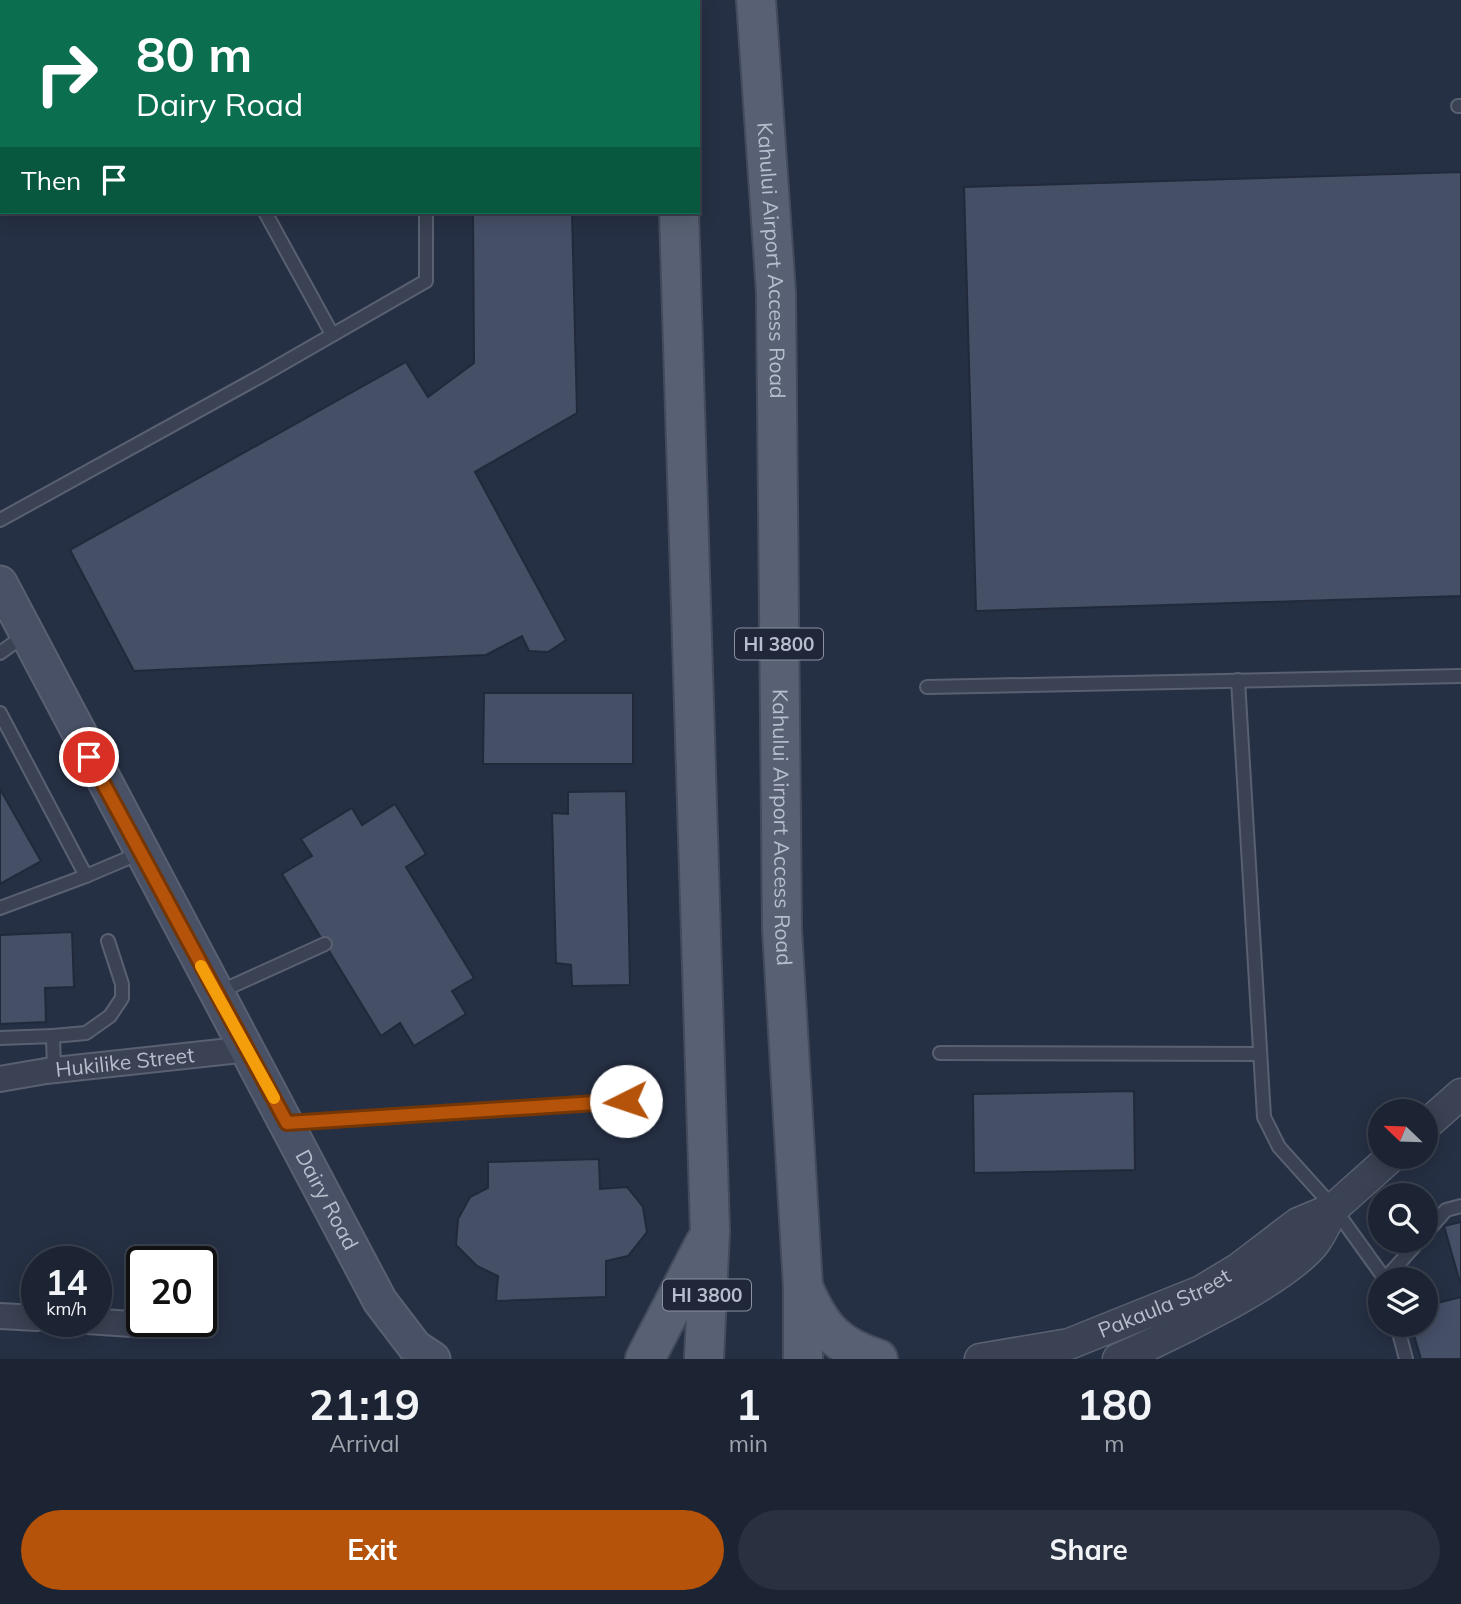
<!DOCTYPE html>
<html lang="en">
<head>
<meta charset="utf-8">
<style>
	body { margin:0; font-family:Mulish,sans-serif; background:#29303f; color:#f1f3f6; height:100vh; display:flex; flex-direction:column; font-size:26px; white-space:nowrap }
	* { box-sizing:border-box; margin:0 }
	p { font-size:23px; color:#a0a4ac }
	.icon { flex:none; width:38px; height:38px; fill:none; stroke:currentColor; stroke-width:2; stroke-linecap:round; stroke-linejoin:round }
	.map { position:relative; height:1359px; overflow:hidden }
	.panel { display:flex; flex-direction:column; background:#1c2433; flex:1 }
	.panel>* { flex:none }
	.hud { position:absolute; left:0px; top:0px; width:700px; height:214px; box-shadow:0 4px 18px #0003,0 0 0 2px #3a414e; background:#0b6e4f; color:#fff; overflow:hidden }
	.needle { width:46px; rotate:293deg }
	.fabs { position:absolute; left:1368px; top:1099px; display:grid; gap:14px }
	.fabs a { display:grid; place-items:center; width:70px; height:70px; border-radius:50%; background:#1c2433; box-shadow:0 4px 18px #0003,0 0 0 2px #3a414e; font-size:35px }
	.speed { position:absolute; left:21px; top:1246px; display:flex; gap:14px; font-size:35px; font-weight:700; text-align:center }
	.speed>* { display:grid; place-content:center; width:91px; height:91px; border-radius:50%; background:#1c2433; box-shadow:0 4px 18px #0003,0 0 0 2px #3a414e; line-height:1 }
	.speed small { font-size:18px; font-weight:400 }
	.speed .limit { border:4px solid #111; border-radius:10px; background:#fff; color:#111 }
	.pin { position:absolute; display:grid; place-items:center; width:60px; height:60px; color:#fff; margin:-30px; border:4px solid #fff; border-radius:50%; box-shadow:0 2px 7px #0007 }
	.me { position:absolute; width:77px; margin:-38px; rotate:266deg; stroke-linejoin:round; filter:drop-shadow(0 0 5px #0008) }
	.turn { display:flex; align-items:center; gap:24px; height:147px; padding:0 21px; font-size:32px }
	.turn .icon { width:91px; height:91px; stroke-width:2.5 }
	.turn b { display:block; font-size:49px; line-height:60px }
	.then { display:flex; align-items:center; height:66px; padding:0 21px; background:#0003; gap:14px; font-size:26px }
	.eta { display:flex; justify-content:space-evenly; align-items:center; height:119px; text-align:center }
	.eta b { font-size:42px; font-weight:700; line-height:49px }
	.primary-button { display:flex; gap:14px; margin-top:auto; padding:14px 21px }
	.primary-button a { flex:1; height:80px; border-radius:42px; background:#b45309; color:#fff; font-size:28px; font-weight:700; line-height:80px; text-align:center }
	.primary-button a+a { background:#29303f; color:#f1f3f6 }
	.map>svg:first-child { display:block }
	.building { fill:#454f66; stroke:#21293b; stroke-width:2 }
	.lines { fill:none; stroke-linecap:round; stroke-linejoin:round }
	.service-casing { stroke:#596071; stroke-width:16 }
	.minor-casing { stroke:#596071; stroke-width:28 }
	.tertiary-casing { stroke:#596071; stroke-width:33 }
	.secondary-casing { stroke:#596071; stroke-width:37 }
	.primary-casing { stroke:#444b5d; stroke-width:42 }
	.service { stroke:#3a4253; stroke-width:12 }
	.minor { stroke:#3a4253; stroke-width:24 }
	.tertiary { stroke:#3a4253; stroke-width:30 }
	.secondary { stroke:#485166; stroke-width:33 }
	.primary { stroke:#586173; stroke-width:38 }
	.route-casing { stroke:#753606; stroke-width:18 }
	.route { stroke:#b45309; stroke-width:12 }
	.slow { stroke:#f59e0b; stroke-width:12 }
	.labels { text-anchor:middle; stroke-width:7; stroke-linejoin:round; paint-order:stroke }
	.shield { fill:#1f2739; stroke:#8a91a1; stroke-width:2 }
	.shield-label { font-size:19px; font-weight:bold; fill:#b8becd }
	.street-label { font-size:21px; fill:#b8becd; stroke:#1f2739 }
</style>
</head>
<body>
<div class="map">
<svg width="1461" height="1359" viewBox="0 0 1461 1359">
	<rect width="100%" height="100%" fill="#263044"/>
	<g class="building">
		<path d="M566 0V2L463 0Z"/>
		<path d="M1461 172V596L976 611 964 187Z"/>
		<path d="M473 212H572L577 413 475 472 566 640 548 652 529 651 522 636 486 655 134 671 70 550 406 362 428 397 474 363Z"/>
		<path d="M484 693H633V764H483Z"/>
		<path d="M0 789 41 861 0 884Z"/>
		<path d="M626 791 630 985 572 986 571 965 556 963 552 813 568 814V792Z"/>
		<path d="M395 804 426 854 406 867 474 978 452 991 466 1014 414 1046 400 1023 381 1036 282 874 312 856 301 839 352 808 362 825Z"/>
		<path d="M72 932 74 987 45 988 46 1022 0 1024V935Z"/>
		<path d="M1134 1091 1135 1170 974 1173 973 1094Z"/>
		<path d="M599 1159 600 1189 627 1187 643 1207 647 1232 628 1256 606 1261V1297L496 1301 498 1276 477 1266 456 1245 458 1219 470 1197 488 1188V1162Z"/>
		<path d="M1461 1222V1286L1444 1226Z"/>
		<path d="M1461 1297V1359H1421L1411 1325H1426V1306Z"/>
	</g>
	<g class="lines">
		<defs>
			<g id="service">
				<path d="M149 0 150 2"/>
				<path d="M131 2 135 0"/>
				<path d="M427 2V0"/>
				<path d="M0 52 2 56"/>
				<path d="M0 76 2 75"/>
				<path d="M1458 106H1461"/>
				<path d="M265 212 332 334"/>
				<path d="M0 520 261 376 426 281V212"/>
				<path d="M0 653 25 635"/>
				<path d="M1238 680 1264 1117 1279 1147 1334 1208 1385 1279"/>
				<path d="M927 687 1461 676"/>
				<path d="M0 713 86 876 0 908"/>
				<path d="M86 876 140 853"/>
				<path d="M217 993 325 944"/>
				<path d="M53 1036 86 1033 110 1016 122 998V984L108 941"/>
				<path d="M0 1038 53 1036 54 1070"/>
				<path d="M940 1053 1260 1054"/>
				<path d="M288 1123 627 1101"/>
				<path d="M1426 1233 1446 1210 1461 1206"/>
				<path d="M1385 1279 1419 1241"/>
				<path d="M1397 1325 1406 1359"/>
			</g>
			<g id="minor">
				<path id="s1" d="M0 1079 46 1071 249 1049"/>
				<path d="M0 1316 37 1318"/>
				<path d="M87 1321 131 1324"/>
			</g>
			<g id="tertiary">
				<path d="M1426 1125 1461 1094"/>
				<path id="s2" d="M980 1359 1069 1344 1201 1291 1239 1268 1298 1223 1334 1208 1391 1157"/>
				<path d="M1118 1359C1164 1339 1289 1280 1316 1241 1323 1231 1328 1219 1334 1208"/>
			</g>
			<g id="secondary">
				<path id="s3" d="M0 583 380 1301 415 1347 433 1359"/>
			</g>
			<g id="primary">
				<path d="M667 0 668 2"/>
				<path id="s4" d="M756 0 776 293 782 929 803 1287V1359"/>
				<path d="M679 212 710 1231 704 1359"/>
				<path d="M804 1289C821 1328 836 1346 878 1359"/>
				<path d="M645 1359 705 1243"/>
			</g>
		</defs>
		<use href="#service" class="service-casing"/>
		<use href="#minor" class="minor-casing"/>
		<use href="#tertiary" class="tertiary-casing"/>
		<use href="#secondary" class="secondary-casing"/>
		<use href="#primary" class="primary-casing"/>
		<use href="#service" class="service"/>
		<use href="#minor" class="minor"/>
		<use href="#tertiary" class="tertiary"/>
		<use href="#secondary" class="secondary"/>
		<use href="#primary" class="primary"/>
	</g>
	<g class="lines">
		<defs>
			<path id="route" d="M89 757 287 1123 626 1101"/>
		</defs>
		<use href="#route" class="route-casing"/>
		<use href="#route" class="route"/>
		<path class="slow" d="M201 966 274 1098"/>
	</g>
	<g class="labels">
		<g class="shield">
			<rect x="735" y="628.5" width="88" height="31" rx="5"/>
			<rect x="663" y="1279.5" width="88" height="31" rx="5"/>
		</g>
		<g class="shield-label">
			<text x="779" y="651">HI 3800</text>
			<text x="707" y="1302">HI 3800</text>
		</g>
		<g class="street-label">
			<text dy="7" stroke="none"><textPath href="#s4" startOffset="261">Kahului Airport Access Road</textPath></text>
			<text dy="7" stroke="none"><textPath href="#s4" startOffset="828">Kahului Airport Access Road</textPath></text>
			<text dy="7" stroke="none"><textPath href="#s1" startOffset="126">Hukilike Street</textPath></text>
			<text dy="7" stroke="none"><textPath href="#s3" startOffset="698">Dairy Road</textPath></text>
			<text dy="7" stroke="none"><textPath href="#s2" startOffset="194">Pakaula Street</textPath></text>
		</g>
	</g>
</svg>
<div class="fabs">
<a><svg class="needle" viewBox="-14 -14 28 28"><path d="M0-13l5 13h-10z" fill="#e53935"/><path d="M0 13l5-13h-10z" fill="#a0a4ac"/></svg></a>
<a><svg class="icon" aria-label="search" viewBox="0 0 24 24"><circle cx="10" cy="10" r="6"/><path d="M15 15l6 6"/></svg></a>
<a><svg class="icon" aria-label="layers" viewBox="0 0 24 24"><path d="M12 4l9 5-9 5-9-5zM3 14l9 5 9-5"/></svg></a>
</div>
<div class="speed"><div>14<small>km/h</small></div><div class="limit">20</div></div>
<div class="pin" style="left:89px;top:757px;background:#d93025"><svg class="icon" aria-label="arrive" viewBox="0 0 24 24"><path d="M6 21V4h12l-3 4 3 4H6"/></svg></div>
<svg class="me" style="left:626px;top:1101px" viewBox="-20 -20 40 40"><circle r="19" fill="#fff"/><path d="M0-13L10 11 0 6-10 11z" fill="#b45309"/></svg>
<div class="hud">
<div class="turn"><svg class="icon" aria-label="right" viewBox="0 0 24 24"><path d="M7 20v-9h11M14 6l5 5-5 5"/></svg><div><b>80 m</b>Dairy Road</div></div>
<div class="then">Then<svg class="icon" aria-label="arrive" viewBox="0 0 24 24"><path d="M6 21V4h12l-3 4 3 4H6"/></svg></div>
</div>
</div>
<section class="panel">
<div class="eta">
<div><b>21:19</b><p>Arrival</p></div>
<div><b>1</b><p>min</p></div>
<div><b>180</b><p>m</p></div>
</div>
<div class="primary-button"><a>Exit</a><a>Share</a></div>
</section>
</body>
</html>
